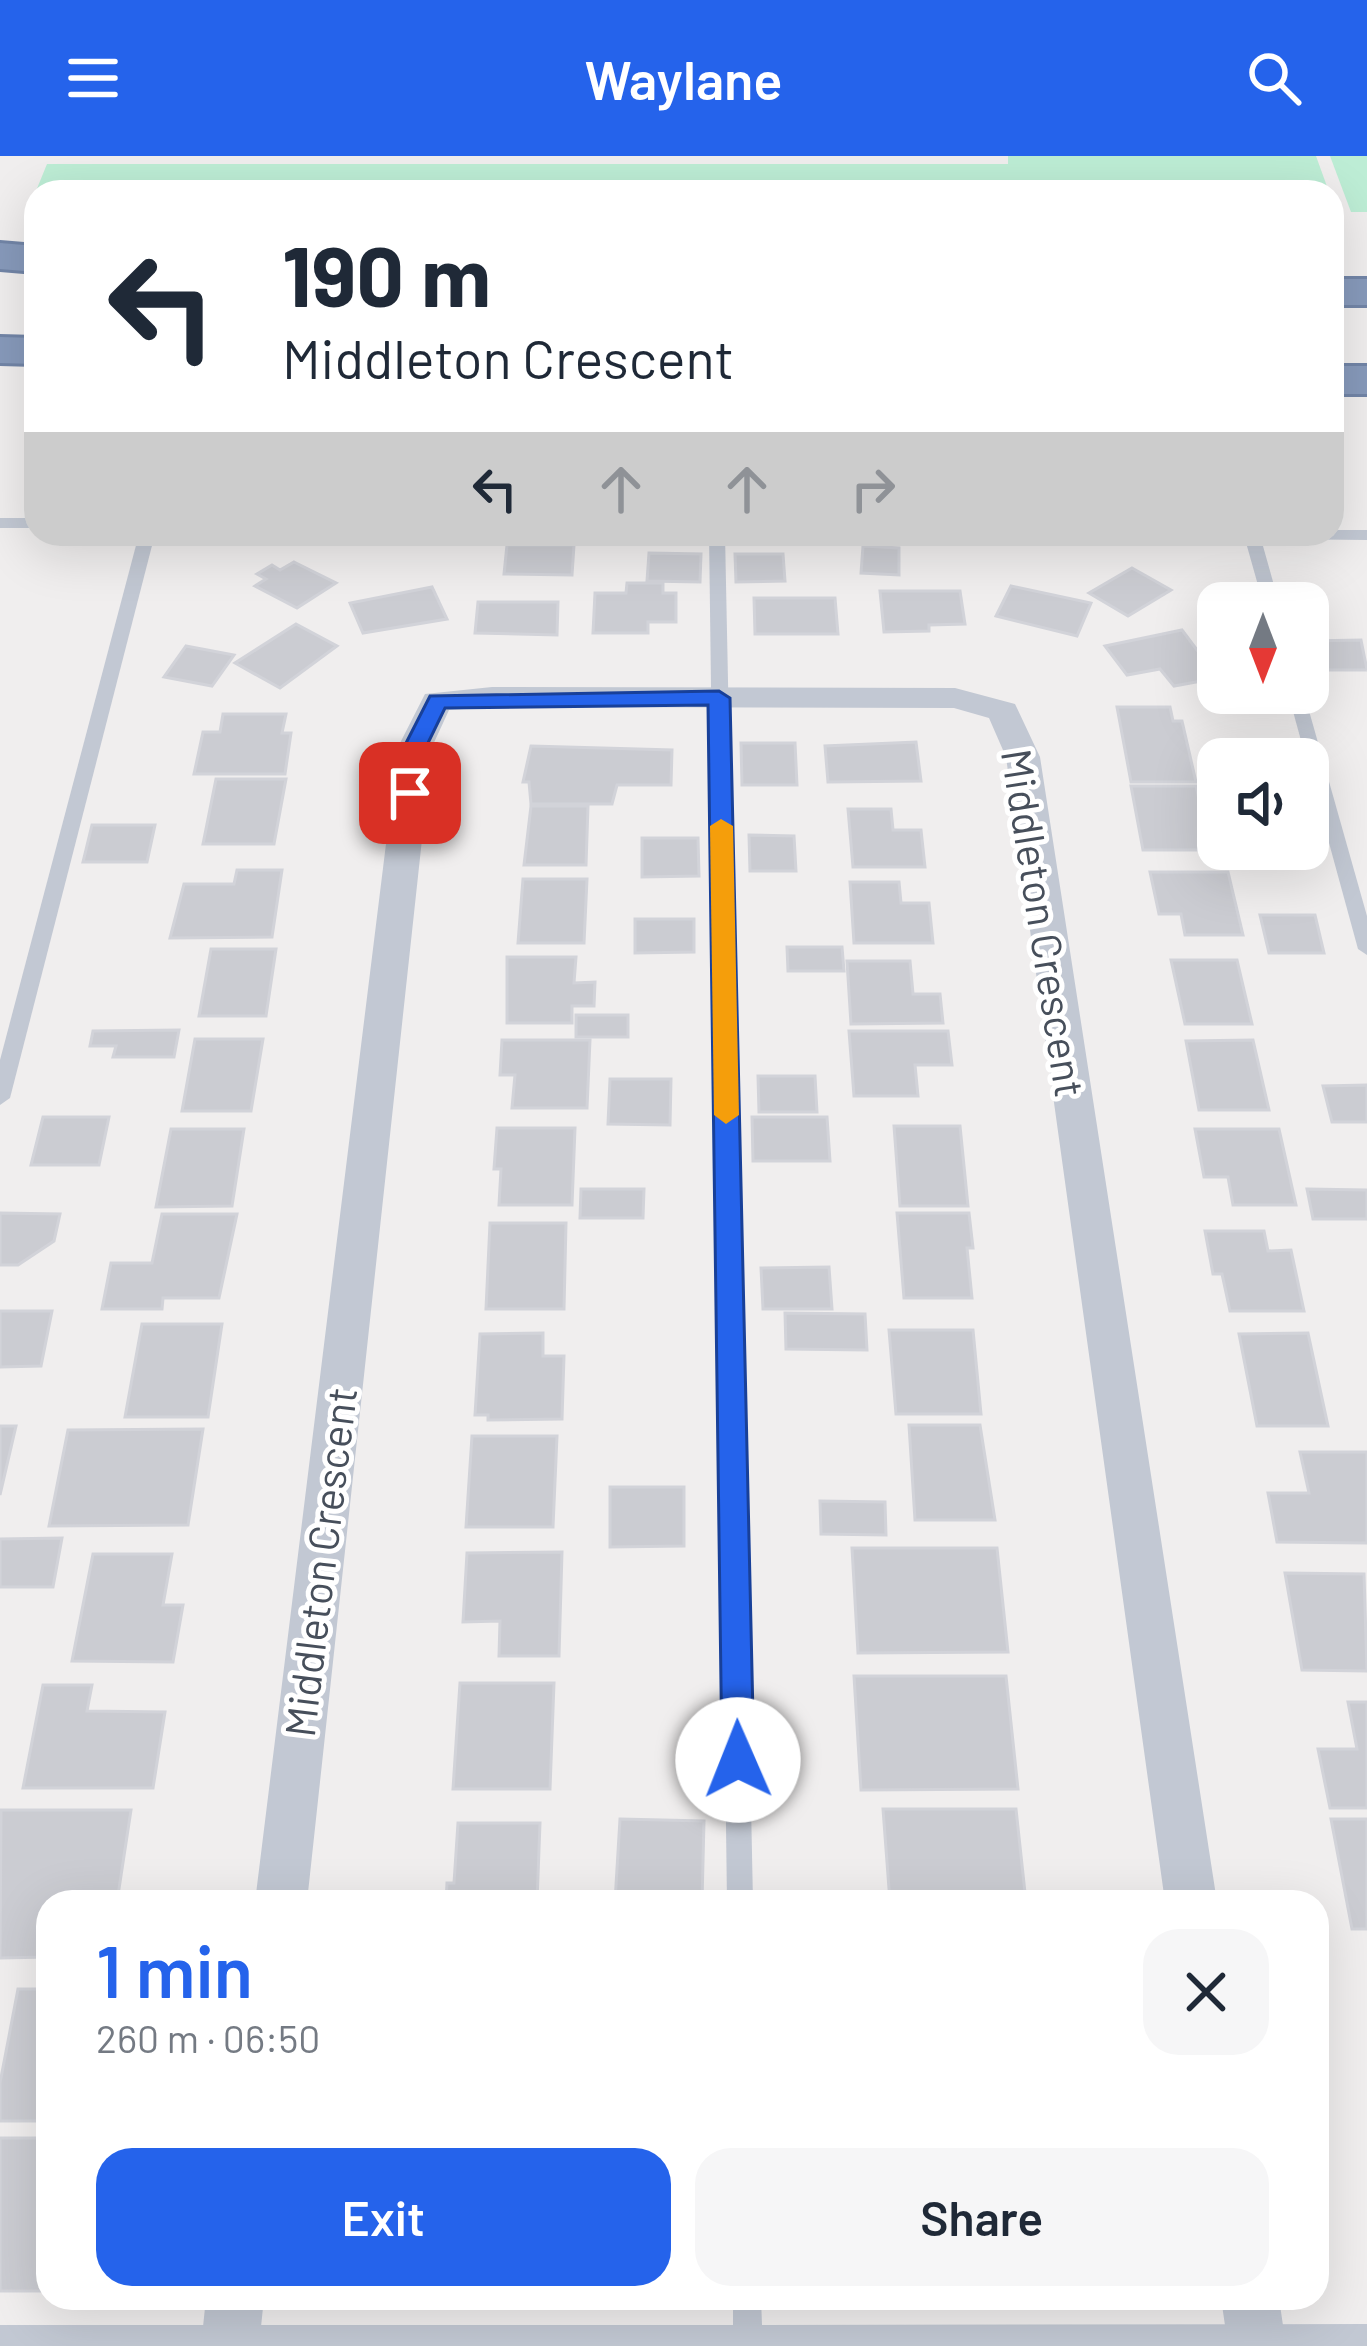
<!DOCTYPE html>
<html lang="en">
<head>
<meta charset="utf-8">
<style>
	body { margin:0; font-family:Barlow,sans-serif; background:#f6f6f7; color:#1f2937; height:100vh; display:flex; flex-direction:column; font-size:45px; white-space:nowrap }
	* { box-sizing:border-box; margin:0 }
	p { font-size:39px; color:#747a83 }
	.icon { flex:none; width:66px; height:66px; fill:none; stroke:currentColor; stroke-width:2; stroke-linecap:round; stroke-linejoin:round }
	.map { position:relative; flex:1; overflow:hidden }
	.drawer { position:absolute; left:36px; top:1734px; width:1293px; height:420px; display:flex; flex-direction:column; background:#fff; border-radius:36px; box-shadow:0 12px 48px #0002 }
	.drawer>* { flex:none }
	.guide { position:absolute; left:24px; top:24px; width:1320px; height:366px; border-radius:36px; box-shadow:0 12px 48px #0002; background:#fff; color:#1f2937; overflow:hidden }
	.needle { width:78px; rotate:180deg }
	.controls { position:absolute; left:1197px; top:426px; display:grid; gap:24px }
	.controls a { display:grid; place-items:center; width:132px; height:132px; border-radius:24px; background:#fff; box-shadow:0 12px 48px #0002; font-size:60px }
	.pin { position:absolute; display:grid; place-items:center; width:102px; height:102px; color:#fff; margin:-51px; border-radius:24px; box-shadow:0 6px 18px #0006 }
	.me { position:absolute; width:132px; margin:-66px; rotate:359deg; stroke-linejoin:round; filter:drop-shadow(0 0 9px #0008) }
	.turn { display:flex; align-items:center; gap:42px; height:252px; padding:0 60px; font-size:54px }
	.turn .icon { width:156px; height:156px; stroke-width:2.5 }
	.turn b { display:block; font-size:84px; line-height:102px }
	.lanes { display:flex; align-items:center; height:114px; padding:0 60px; background:#0003; justify-content:center; gap:60px; direction:ltr }
	.lanes .off { opacity:.35 }
	.round { display:grid; place-items:center; flex:none; width:126px; height:126px; border-radius:36px; background:#f6f6f7 }
	.headline { display:flex; align-items:center; justify-content:space-between; height:204px; padding:0 60px }
	h1 { font-size:72px; font-weight:600; line-height:90px; color:#2563eb }
	.action { display:flex; gap:24px; margin-top:auto; padding:24px 60px }
	.action a { flex:1; height:138px; border-radius:36px; background:#2563eb; color:#fff; font-size:48px; font-weight:600; line-height:138px; text-align:center }
	.action a+a { background:#f6f6f7; color:#1f2937 }
	header { display:flex; justify-content:space-between; align-items:center; height:156px; padding:0 60px; background:#2563eb; color:#fff; font-size:54px; font-weight:600 }
	.map>svg:first-child { display:block }
	.green { fill:#bdedd5 }
	.building { fill:#cbccd2; stroke:#d2d3d9; stroke-width:3 }
	.lines { fill:none; stroke-linecap:round; stroke-linejoin:round }
	.motorway-casing { stroke:#7285a7; stroke-width:6 }
	.service { fill:#c2c8d3; fill-rule:evenodd }
	.minor { fill:#c2c8d3; fill-rule:evenodd }
	.motorway { fill:#879abb; fill-rule:evenodd }
	.route { fill:#2563eb; stroke:#184099; stroke-width:3 }
	.slow { fill:#f59e0b }
	.labels { text-anchor:middle; stroke-width:10; stroke-linejoin:round; paint-order:stroke }
	.street-label { font-size:42px; fill:#474f5b; stroke:#fff }
</style>
</head>
<body>
<header><svg class="icon" aria-label="menu" viewBox="0 0 24 24"><path d="M4 6h16M4 12h16M4 18h16"/></svg>Waylane<svg class="icon" aria-label="search" viewBox="0 0 24 24"><circle cx="10" cy="10" r="6"/><path d="M15 15l6 6"/></svg></header>
<div class="map">
<svg width="1367" height="2190" viewBox="0 0 1367 2190">
	<rect width="100%" height="100%" fill="#f0eeee"/>
	<g class="green">
		<path d="M1008 0H1316L1329 36H36V57H27L47 8H1008Z"/>
		<path d="M1330 0H1367V56H1351Z"/>
	</g>
	<g class="building">
		<path d="M507 389H574L572 419 504 418Z"/>
		<path d="M863 390 899 392V419L861 417Z"/>
		<path d="M649 397 701 398 700 426 647 425Z"/>
		<path d="M735 398H783L785 425 736 426Z"/>
		<path d="M294 406 336 427 297 452 255 430 266 423 257 418 272 409 280 414Z"/>
		<path d="M1132 412 1171 434 1128 460 1089 437Z"/>
		<path d="M627 427H663V437H676V466H648V477H593L595 437H626Z"/>
		<path d="M1011 430 1091 447 1077 480 996 460Z"/>
		<path d="M432 431 447 463 363 477 350 447Z"/>
		<path d="M880 435H960L965 468 929 469V475L884 476Z"/>
		<path d="M754 442H835L838 478H755Z"/>
		<path d="M478 446H558L557 479 475 477Z"/>
		<path d="M296 468 337 490 280 532 235 507Z"/>
		<path d="M1182 474 1218 522 1174 530 1160 513 1127 519 1105 490Z"/>
		<path d="M1361 484 1367 514H1314L1308 485Z"/>
		<path d="M186 490 234 499 212 530 164 521Z"/>
		<path d="M1117 551H1170L1173 565H1182L1196 626H1131Z"/>
		<path d="M223 558H286L282 577H291L285 618H194L203 576H220Z"/>
		<path d="M916 586 921 625 828 626 825 590Z"/>
		<path d="M741 587H795L797 629H742Z"/>
		<path d="M531 590 672 594 671 629H617L612 648H531L529 626H523Z"/>
		<path d="M216 623H286L274 688H203Z"/>
		<path d="M1131 630H1196L1202 657H1218V693L1230 694H1143Z"/>
		<path d="M531 650H588L586 709H524Z"/>
		<path d="M848 653H891L893 674H921L925 711H853Z"/>
		<path d="M92 669H155L147 706H83Z"/>
		<path d="M749 679 794 680 796 715H750Z"/>
		<path d="M642 682H698L699 720 642 721Z"/>
		<path d="M237 714H282L272 781 170 782 184 728H234Z"/>
		<path d="M1150 716H1228L1243 779H1185L1181 758H1159Z"/>
		<path d="M523 723H587L584 787H518Z"/>
		<path d="M850 726H899L901 747H929L933 787H854Z"/>
		<path d="M1260 759H1315L1324 797H1269Z"/>
		<path d="M635 763H694V796L635 797Z"/>
		<path d="M787 791H842L844 815H788Z"/>
		<path d="M211 793H276L266 860H199Z"/>
		<path d="M507 801H576L574 827 595 826 594 850H572V867H507Z"/>
		<path d="M1171 804H1237L1252 868H1185Z"/>
		<path d="M847 805H910L913 838H940L943 867 851 868Z"/>
		<rect x="576" y="859" width="52" height="22"/>
		<path d="M179 874 174 901H113L116 890H90L93 875Z"/>
		<path d="M849 875H948L952 909H915L918 940H854Z"/>
		<path d="M195 883H263L251 955H182Z"/>
		<path d="M502 884H590L587 952H512L515 919H500Z"/>
		<path d="M1253 884 1269 954H1199L1186 885Z"/>
		<path d="M758 920H815L817 956H759Z"/>
		<path d="M610 923H671L670 969 608 968Z"/>
		<path d="M1367 929V966H1332L1323 930Z"/>
		<path d="M43 961H109L99 1009H31Z"/>
		<path d="M752 961H827L830 1005H753Z"/>
		<path d="M894 970H960L968 1050H900Z"/>
		<path d="M497 972H575L572 1049H499L501 1013H494Z"/>
		<path d="M171 973H244L232 1050 156 1051Z"/>
		<path d="M1195 973H1279L1296 1049H1233L1228 1021H1204Z"/>
		<path d="M581 1033H644L643 1062H580Z"/>
		<path d="M1307 1033 1367 1034V1063H1313Z"/>
		<path d="M0 1057 60 1058 54 1085 18 1109H0Z"/>
		<path d="M897 1057H969L973 1092H967L972 1142H904Z"/>
		<path d="M162 1058H237L219 1142H163L162 1153H102L111 1107H152Z"/>
		<path d="M490 1067H566L564 1153H486Z"/>
		<path d="M1205 1075H1264L1268 1095 1291 1094 1304 1155H1230L1222 1118H1213Z"/>
		<path d="M829 1111 832 1153H763L761 1112Z"/>
		<path d="M0 1155H52L41 1210 0 1211Z"/>
		<path d="M785 1157 865 1158 867 1194 786 1193Z"/>
		<path d="M142 1168H222L208 1261H125Z"/>
		<path d="M889 1174H973L981 1258H896Z"/>
		<path d="M543 1177V1200H564L562 1263 488 1264V1259H475L480 1178Z"/>
		<path d="M1308 1177 1328 1270H1257L1239 1178Z"/>
		<path d="M909 1269H980L995 1364H915Z"/>
		<path d="M0 1270H16L0 1339Z"/>
		<path d="M203 1273 188 1369 49 1370 68 1274Z"/>
		<path d="M472 1280H557L553 1371H466Z"/>
		<path d="M1300 1296H1367V1387L1277 1386 1268 1337H1309Z"/>
		<path d="M610 1331H684V1390L610 1391Z"/>
		<path d="M820 1345 885 1346 886 1379 821 1378Z"/>
		<path d="M62 1382 53 1431H0V1383Z"/>
		<path d="M852 1392H997L1008 1496 858 1497Z"/>
		<path d="M562 1396 559 1500H499L500 1465 463 1466 467 1397Z"/>
		<path d="M93 1398H172L163 1449H183L173 1506 72 1505Z"/>
		<path d="M1285 1417 1364 1418 1367 1515 1302 1514Z"/>
		<path d="M854 1520H1006L1018 1633 861 1634Z"/>
		<path d="M460 1527H554L550 1633H453Z"/>
		<path d="M43 1529H92L87 1555 165 1556 153 1632H23Z"/>
		<path d="M1348 1546H1367V1652H1330L1318 1593H1357Z"/>
		<path d="M883 1653H1016L1026 1746H890Z"/>
		<path d="M1 1654H131L117 1746H48V1801L0 1802Z"/>
		<path d="M620 1663 704 1665 702 1746H615Z"/>
		<path d="M1331 1663H1367V1773H1352Z"/>
		<path d="M458 1667H540L537 1746H446L447 1727H454Z"/>
		<path d="M18 1833H48V1965H0V1927Z"/>
		<rect x="0" y="1982" width="48" height="153"/>
	</g>
	<g class="lines">
		<defs>
			<g id="motorway">
				<path d="M0 87 36 90V116L0 113Z"/>
				<rect x="1332" y="123" width="35" height="26"/>
				<path d="M0 181 36 182V208L0 207Z"/>
				<rect x="1332" y="210" width="35" height="28"/>
			</g>
		</defs>
		<use href="#motorway" class="motorway-casing"/>
		<g class="service">
			<rect x="0" y="362" width="36" height="10"/>
			<path d="M1332 374H1367V384L1261 383 1279 447H1263L1245 383H1130L1122 378H1332Z"/>
			<path d="M139 378H155L10 942 0 949V904Z"/>
			<path d="M709 378H725L753 1746H727Z"/>
			<path d="M1288 537H1304L1367 760V799L1358 793Z"/>
			<path d="M733 2142H761L762 2169 1367 2168V2190H0V2169H733Z"/>
		</g>
		<g class="minor">
			<path d="M492 531 955 532 1015 548 1040 601 1217 1746H1165L1006 601 989 562 954 552 492 551 449 554 432 591 307 1746H255L398 591 425 538Z"/>
			<path d="M206 2142H264L259 2190H201Z"/>
			<path d="M1221 2142H1279L1286 2190H1228Z"/>
		</g>
		<use href="#motorway" class="motorway"/>
	</g>
	<path class="route" d="M719 535 730 542 754 1604 749 1615 738 1619 726 1615 722 1604 708 549 445 552 426 591 421 637 410 645 398 637 404 591 430 540Z"/>
	<path class="slow" d="M721 663 733 670 739 959 726 968 714 959 710 670Z"/>
	<g class="labels">
		<g class="street-label">
			<text transform="translate(1043 767) rotate(81)" y="15">Middleton Crescent</text>
			<text transform="translate(321 1406) rotate(-83)" y="15">Middleton Crescent</text>
		</g>
	</g>
</svg>
<div class="controls">
<a><svg class="needle" viewBox="-14 -14 28 28"><path d="M0-13l5 13h-10z" fill="#e53935"/><path d="M0 13l5-13h-10z" fill="#747a83"/></svg></a>
<a><svg class="icon" aria-label="sound" viewBox="0 0 24 24"><path d="M4 9h4l5-4v14l-5-4H4zM17 9q2 3 0 6"/></svg></a>
</div>
<div class="pin" style="left:410px;top:637px;background:#d93025"><svg class="icon" aria-label="arrive" viewBox="0 0 24 24"><path d="M6 21V4h12l-3 4 3 4H6"/></svg></div>
<svg class="me" style="left:738px;top:1604px" viewBox="-20 -20 40 40"><circle r="19" fill="#fff"/><path d="M0-13L10 11 0 6-10 11z" fill="#2563eb"/></svg>
<div class="guide">
<div class="turn"><svg class="icon" aria-label="left" viewBox="0 0 24 24"><path d="M17 20v-9H6M10 6l-5 5 5 5"/></svg><div><b>190 m</b>Middleton Crescent</div></div>
<div class="lanes"><svg class="icon" aria-label="left" viewBox="0 0 24 24"><path d="M17 20v-9H6M10 6l-5 5 5 5"/></svg><svg class="icon off" aria-label="ahead" viewBox="0 0 24 24"><path d="M12 20V5M6 11l6-6 6 6"/></svg><svg class="icon off" aria-label="ahead" viewBox="0 0 24 24"><path d="M12 20V5M6 11l6-6 6 6"/></svg><svg class="icon off" aria-label="right" viewBox="0 0 24 24"><path d="M7 20v-9h11M14 6l5 5-5 5"/></svg></div>
</div>
<section class="drawer">
<div class="headline"><div><h1>1 min</h1><p>260 m · 06:50</p></div><a class="round"><svg class="icon" aria-label="close" viewBox="0 0 24 24"><path d="M6 6l12 12M18 6L6 18"/></svg></a></div>
<div class="action"><a>Exit</a><a>Share</a></div>
</section>
</div>
</body>
</html>
